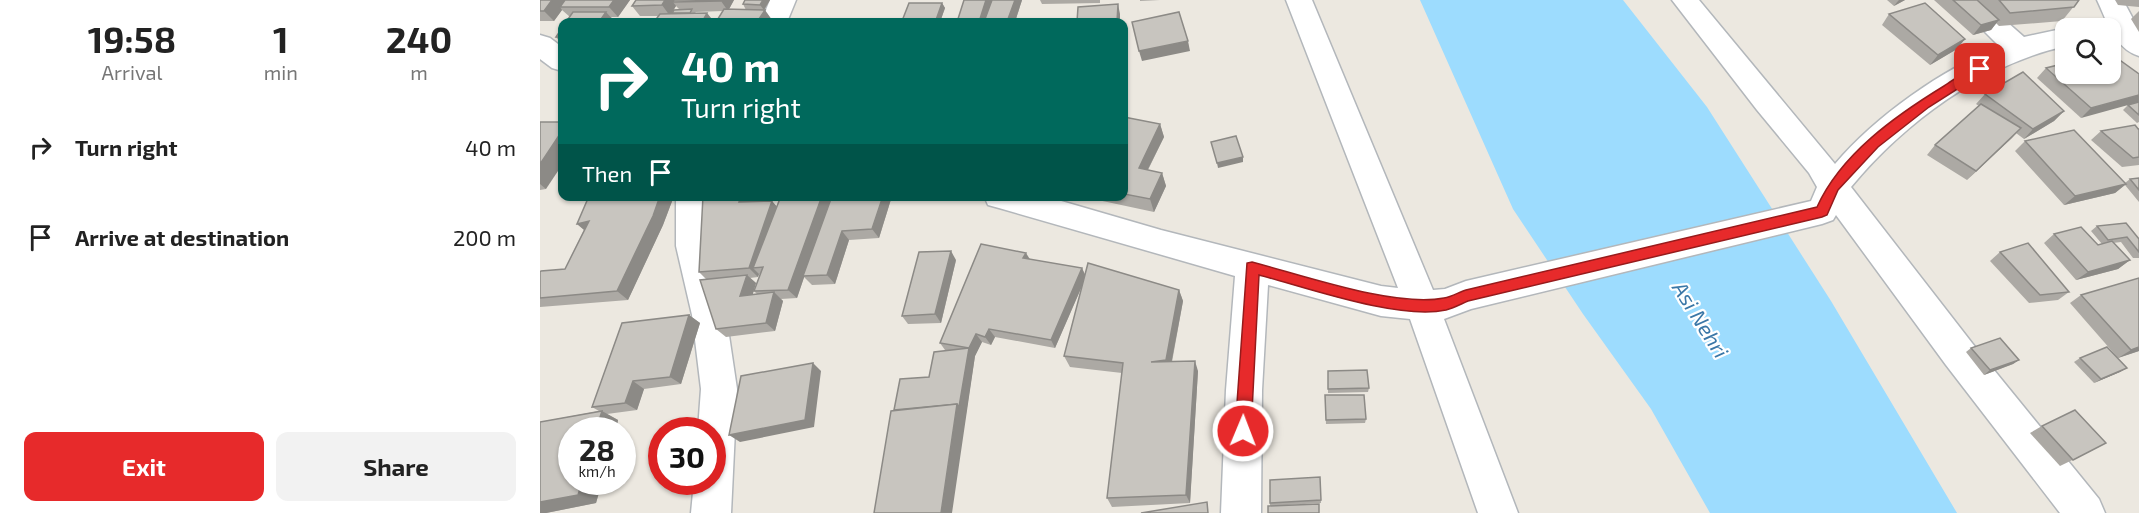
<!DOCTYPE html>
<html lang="en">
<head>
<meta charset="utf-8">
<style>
	body { margin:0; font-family:"Exo 2",sans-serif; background:#f2f2f2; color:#222; height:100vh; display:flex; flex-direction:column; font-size:22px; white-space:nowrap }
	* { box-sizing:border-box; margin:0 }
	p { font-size:20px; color:#767676 }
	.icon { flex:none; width:33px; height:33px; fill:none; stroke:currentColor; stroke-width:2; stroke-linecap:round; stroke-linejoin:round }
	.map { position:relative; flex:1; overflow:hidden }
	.drawer { display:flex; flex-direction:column; background:#fff; width:540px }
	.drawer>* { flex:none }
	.guide { position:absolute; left:18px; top:18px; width:570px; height:183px; border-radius:12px; box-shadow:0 2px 4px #0004; background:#00695c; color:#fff; overflow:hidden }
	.buttons { position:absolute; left:1515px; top:18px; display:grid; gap:12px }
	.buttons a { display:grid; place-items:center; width:66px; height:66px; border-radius:12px; background:#fff; box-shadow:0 2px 4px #0004; font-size:30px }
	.speed { position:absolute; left:18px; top:417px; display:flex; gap:12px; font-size:30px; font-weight:700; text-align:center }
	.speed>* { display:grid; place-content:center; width:78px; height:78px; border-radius:50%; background:#fff; box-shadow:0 2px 4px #0004; line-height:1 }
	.speed small { font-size:15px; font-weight:400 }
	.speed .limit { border:9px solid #d22; background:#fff; color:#111 }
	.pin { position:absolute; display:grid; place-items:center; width:51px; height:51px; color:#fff; margin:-26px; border-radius:12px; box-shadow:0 3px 9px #0006 }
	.me { position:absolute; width:66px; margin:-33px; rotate:1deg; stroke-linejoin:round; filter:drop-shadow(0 0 4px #0008) }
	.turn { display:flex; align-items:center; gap:21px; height:126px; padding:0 24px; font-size:27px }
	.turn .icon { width:78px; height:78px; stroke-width:2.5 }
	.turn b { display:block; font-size:42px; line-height:51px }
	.then { display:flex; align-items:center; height:57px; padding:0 24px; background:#0003; gap:12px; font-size:22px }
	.eta { display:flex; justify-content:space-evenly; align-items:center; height:102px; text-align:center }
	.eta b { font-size:36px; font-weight:700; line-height:42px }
	.cta { display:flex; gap:12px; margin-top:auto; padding:12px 24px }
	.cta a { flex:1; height:69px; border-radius:12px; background:#e72a2b; color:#fff; font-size:24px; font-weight:700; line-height:69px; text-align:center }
	.cta a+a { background:#f2f2f2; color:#222 }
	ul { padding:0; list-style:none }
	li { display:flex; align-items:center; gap:18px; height:90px; padding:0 24px }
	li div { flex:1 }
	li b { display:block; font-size:22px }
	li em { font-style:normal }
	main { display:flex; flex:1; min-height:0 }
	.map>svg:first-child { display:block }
	.water { fill:#9ddcfe }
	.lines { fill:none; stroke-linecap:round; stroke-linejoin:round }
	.minor-casing { stroke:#b3b7bb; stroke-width:3 }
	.minor { fill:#fff; fill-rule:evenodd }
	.wall { fill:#aca9a4; fill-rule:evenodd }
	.shaded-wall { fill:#8c8a86 }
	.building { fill:#c8c5bf; stroke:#8c8a86; stroke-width:1.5 }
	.route { fill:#e72a2b; stroke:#961b1c; stroke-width:1.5 }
	.labels { text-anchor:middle; stroke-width:4.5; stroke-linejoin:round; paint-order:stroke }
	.water-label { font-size:21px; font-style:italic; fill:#3a77a7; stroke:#fff }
</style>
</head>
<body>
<main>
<section class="drawer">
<div class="eta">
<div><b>19:58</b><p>Arrival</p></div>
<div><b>1</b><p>min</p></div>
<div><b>240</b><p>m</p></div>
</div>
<ul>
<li><svg class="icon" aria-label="right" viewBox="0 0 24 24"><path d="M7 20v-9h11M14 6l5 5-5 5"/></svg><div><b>Turn right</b></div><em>40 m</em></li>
<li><svg class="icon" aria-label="arrive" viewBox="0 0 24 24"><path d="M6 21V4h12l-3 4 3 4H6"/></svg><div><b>Arrive at destination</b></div><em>200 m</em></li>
</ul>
<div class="cta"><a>Exit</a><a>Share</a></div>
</section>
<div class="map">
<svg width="1599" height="513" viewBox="0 0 1599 513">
	<rect width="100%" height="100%" fill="#ece8e0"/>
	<path class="water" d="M880 0H1083L1167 107 1291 301 1417 513H1170L1111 409 1043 314 973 209Z"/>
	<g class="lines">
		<defs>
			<g id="minor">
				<path d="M230 0H256L247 22H221Z"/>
				<path d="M746 0H772L893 290 905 289 926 281 1271 201 1277 187 1269 173 1217 110 1132 0H1159L1295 164C1335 117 1403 68 1460 47L1413 0H1442L1484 37 1526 28H1529H1526V46C1443 64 1364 123 1311 187L1432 343 1559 499 1565 513H1520L1406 365 1296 215 1293 220 1282 224 931 309 904 319 978 513H938L870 319 841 316 728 285 722 390 721 513H681L686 390 695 276 459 208 448 205 444 196H504L621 230 841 286 858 288Z"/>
				<path d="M1557 0H1583L1599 30V56C1574 48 1567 21 1557 0Z"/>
				<path d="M0 35 10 38 22 47V71L12 68 0 59Z"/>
				<path d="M136 196H168V246L186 315 197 389 191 513H151L154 482H172V430H158L161 389 152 315 136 246Z"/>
			</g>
		</defs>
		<use href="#minor" class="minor-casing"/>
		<use href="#minor" class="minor"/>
	</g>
	<g class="wall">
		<path d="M0 0H90L78 17H71L75 22 30 17 22 10 14 21H0Z"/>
		<path d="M96 0H194L189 9 206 10 203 4 205 0H230L224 10 232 20 230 22H176L183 11 155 12 156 13H167L174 22H114L118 16H100L92 6ZM136 6 139 9 131 13Z"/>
		<path d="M424 0H482L475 22H417Z"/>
		<path d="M500 0H560V3L502 4Z"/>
		<path d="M600 0H620L600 1Z"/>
		<path d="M1347 0H1365L1354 6Z"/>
		<path d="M1394 0H1539L1522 21 1459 26 1456 23 1451 30 1433 35Z"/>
		<path d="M1575 0H1599V7L1578 5Z"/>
		<path d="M402 3 405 8 400 22H363L362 21Z"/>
		<path d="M1599 11V32L1591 19Z"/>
		<path d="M1349 14 1417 49 1390 65 1342 25Z"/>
		<path d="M22 28V44L16 37Z"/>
		<path d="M1506 68 1599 74 1541 118 1497 78Z"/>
		<path d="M1445 94 1524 111 1514 121 1484 139 1476 133 1427 180 1387 155 1395 145 1439 106 1436 104Z"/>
		<path d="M1599 102V122L1597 123 1583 110 1588 105Z"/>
		<path d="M584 117 620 124 624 137 608 170 622 173 626 186 614 212 539 196H584Z"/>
		<path d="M0 122 6 189 0 190Z"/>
		<path d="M1599 128V165L1582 167 1551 140 1561 131Z"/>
		<path d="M1485 141 1585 183 1590 179 1599 178V202L1585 185 1575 193 1524 205 1475 151Z"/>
		<path d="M49 196H134L123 225 88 300 0 307V272L25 269 44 230 37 224Z"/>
		<path d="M241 196H352L339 238 309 240 295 284 272 285 264 277 257 298 241 299 243 301 235 331 186 337 176 329 166 279 159 272 212 201 237 206ZM219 274 220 275 214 291 217 294 212 295 216 283 210 278 218 277Z"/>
		<path d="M1557 226 1599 239V258H1593L1581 242 1573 243 1590 260 1578 269 1536 280 1504 243 1514 234 1558 245 1562 244 1551 231Z"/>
		<path d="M1460 252 1529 292 1518 300 1489 303 1450 261Z"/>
		<path d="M416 260 401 323 368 324 362 316Z"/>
		<path d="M490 260 542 268 545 275 639 290 643 301 632 362 658 371 650 503 572 507 567 498 582 373 530 367 524 356 542 286 515 348 455 337 451 345 442 342 435 356 426 414 354 410 389 377 405 350 400 343Z"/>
		<path d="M1599 278V351L1578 358 1530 303 1541 295Z"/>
		<path d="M149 315 160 323 141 384 104 389 97 410 67 414 78 420 76 430H32V482H62L56 503 6 513H0V422L59 411 52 407 82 323Z"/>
		<path d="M1431 348 1479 360 1473 364 1444 375 1426 352Z"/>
		<path d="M1540 358 1587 368 1580 372 1554 383 1534 362Z"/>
		<path d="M788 371 829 388 828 392 788 393Z"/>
		<path d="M785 395 826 419 825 423 786 424Z"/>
		<path d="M1502 426 1553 450 1520 466 1490 433Z"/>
		<path d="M780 477 781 503 730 506V503Z"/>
	</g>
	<g class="shaded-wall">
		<path d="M12 0H29L20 7 22 10 14 21 4 11Z"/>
		<path d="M74 0H90L78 17 69 7Z"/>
		<path d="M125 0H139L133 2 136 6 130 16 122 5Z"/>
		<path d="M181 0H194L188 11 181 1Z"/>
		<path d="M223 0H230L224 10 220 5Z"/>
		<path d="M446 0H453L445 19 446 22H439Z"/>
		<path d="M475 0H482L475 22H470L468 19Z"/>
		<path d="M1359 0H1365L1354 6 1358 1Z"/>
		<path d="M402 3 405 8 400 22H397L396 20Z"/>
		<path d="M578 4 580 14V22H577Z"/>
		<path d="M225 10 232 20 230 22H217Z"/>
		<path d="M66 12 75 22H59Z"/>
		<path d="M167 13 174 22H162Z"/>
		<path d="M1459 20 1451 30 1433 35 1441 25Z"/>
		<path d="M1425 39 1417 49 1390 65 1398 55Z"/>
		<path d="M648 41 650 51 602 61 599 51Z"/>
		<path d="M1599 95V102L1541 118 1551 108Z"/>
		<path d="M1524 111 1514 121 1484 139 1493 129Z"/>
		<path d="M620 124 624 137 602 181 599 168Z"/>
		<path d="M1481 128 1472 138 1427 180 1436 171Z"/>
		<path d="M22 131V165L6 189 0 184V164Z"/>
		<path d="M703 157V162L678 168 677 163Z"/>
		<path d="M622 173 626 186 614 212 610 199Z"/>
		<path d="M1586 184 1575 193 1524 205 1535 196Z"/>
		<path d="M120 196H134L123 225 88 300 77 291Z"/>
		<path d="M201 196H214L208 211 199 202Z"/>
		<path d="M282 196H292L257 298 248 290Z"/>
		<path d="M343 196H352L339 238 332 229Z"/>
		<path d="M232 201 240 210 213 268 219 274 218 277 209 268Z"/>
		<path d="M49 221 48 233 37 224Z"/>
		<path d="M302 231 309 240 295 284 287 275Z"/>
		<path d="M411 251 416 260 401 323 395 314Z"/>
		<path d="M486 253 491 261 483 258Z"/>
		<path d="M1590 260 1578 269 1536 280 1548 272Z"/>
		<path d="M542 268 546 277 515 348 511 340Z"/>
		<path d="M207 275 216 283 210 304 200 296Z"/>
		<path d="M639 290 643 301 630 370 626 360Z"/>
		<path d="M234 292 243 301 235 331 226 323Z"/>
		<path d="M149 315 160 323 141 384 130 377Z"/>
		<path d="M449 329 455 337 451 345 445 337Z"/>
		<path d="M436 334 442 342 435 356 412 513H401L417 404 429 348Z"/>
		<path d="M1599 347V351L1578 358 1591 350Z"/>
		<path d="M1479 360 1473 364 1444 375 1450 370Z"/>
		<path d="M655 361 658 371 650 503 646 495Z"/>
		<path d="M273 363 281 371 274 427 200 442 189 435Z"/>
		<path d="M1587 368 1580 372 1554 383 1561 379Z"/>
		<path d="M93 381 104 389 97 410 85 403Z"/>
		<path d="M62 411 78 420 76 430H56Z"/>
		<path d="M42 482H62L56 503 6 513H0V502Z"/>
	</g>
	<g class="building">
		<path d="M0 0H12L4 11H0Z"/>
		<path d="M25 0H74L69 7H20Z"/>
		<path d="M96 0H125L122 5 92 6Z"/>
		<path d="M134 0H181V1L133 2Z"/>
		<path d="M205 0H223L220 5 203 4Z"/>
		<path d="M424 0H446L439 22H417Z"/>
		<path d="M452 0H475L468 19H445Z"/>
		<path d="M1413 0H1437L1459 20 1441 25Z"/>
		<path d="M1459 0H1539L1534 7 1470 13Z"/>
		<path d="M369 3H402L396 20 362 21Z"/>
		<path d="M1385 3 1425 39 1398 55 1349 14Z"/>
		<path d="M578 4 577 22H537L538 7Z"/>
		<path d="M152 9 150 13H132L134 10Z"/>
		<path d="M184 9 225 10 217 22H176Z"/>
		<path d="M33 12H66L59 22H26Z"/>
		<path d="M639 12 648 41 599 51 592 22Z"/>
		<path d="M167 13 162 22H114L120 14Z"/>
		<path d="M22 28V37H16Z"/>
		<path d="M1570 53 1599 74V95L1551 108 1506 68 1526 63V74H1570Z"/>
		<path d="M1483 72 1524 111 1493 129 1445 94Z"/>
		<path d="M1599 102V115L1588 105Z"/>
		<path d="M1441 104 1481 128 1436 171 1395 145Z"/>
		<path d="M584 117 620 124 599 168 622 173 610 199 584 194Z"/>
		<path d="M0 122H22V131L0 164Z"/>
		<path d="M1595 125 1599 130V157L1593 158 1561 131Z"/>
		<path d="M1534 130 1586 184 1535 196 1485 141Z"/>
		<path d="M696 136 703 157 677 163 671 142Z"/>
		<path d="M1599 178V190L1590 179Z"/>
		<path d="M49 196H120L113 216 77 291 0 298V272L1 271 25 269 49 221 37 224Z"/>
		<path d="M163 196H201L199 202 232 201 209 268 159 272Z"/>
		<path d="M241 196H282L248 290 214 291 223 267 213 268Z"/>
		<path d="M292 196H343L332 229 302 231 287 275 263 276Z"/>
		<path d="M1586 223 1599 239V252L1587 237 1568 240 1557 226Z"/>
		<path d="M1541 227 1558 245 1572 241 1590 260 1548 272 1514 234Z"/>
		<path d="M1488 243 1529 292 1500 295 1460 252Z"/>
		<path d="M441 244 486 253 483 258 542 268 511 340 449 329 445 337 436 334 429 348 419 407 417 404 354 410 360 379 389 377 394 352 429 348 400 343Z"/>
		<path d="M411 251 395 314 362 316 379 252Z"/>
		<path d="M548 263 639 290 626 360 611 362 655 361 646 495 567 498 583 363 524 356Z"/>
		<path d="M207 275 200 296 234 292 226 323 176 329 160 280Z"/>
		<path d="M1599 278V347L1591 350 1541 295Z"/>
		<path d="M149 315 130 377 93 381 85 403 52 407 82 323Z"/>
		<path d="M1460 338 1479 360 1450 370 1431 348Z"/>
		<path d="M1567 347 1587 368 1561 379 1540 358Z"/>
		<path d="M273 363 265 420 189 435 201 376Z"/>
		<path d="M827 370 829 388 788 389V371Z"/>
		<path d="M785 395H824L826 419 786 420Z"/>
		<path d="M417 404 401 513H334L351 411Z"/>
		<path d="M1535 410 1566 443 1533 460 1502 426Z"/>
		<path d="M62 411 56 430H32V482H42L38 495 0 502V422Z"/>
		<path d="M780 477 781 500 730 503V480Z"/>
		<path d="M667 502 668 513H601Z"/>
		<path d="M779 504V513H728V506Z"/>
	</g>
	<path class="route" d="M1440 65 1444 66V72L1389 107 1338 147 1298 190 1287 215 1282 217 928 301C921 304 914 308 906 310 858 320 768 288 719 275L711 431 708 436 703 438 697 436 695 431 707 263 712 262C762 275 856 308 904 298 912 297 919 292 926 290L1277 207C1301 154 1355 116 1404 86 1415 79 1427 69 1440 65Z"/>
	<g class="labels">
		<g class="water-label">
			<text transform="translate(1160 320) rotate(58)" y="7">Asi Nehri</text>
		</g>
	</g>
</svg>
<div class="buttons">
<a><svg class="icon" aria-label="search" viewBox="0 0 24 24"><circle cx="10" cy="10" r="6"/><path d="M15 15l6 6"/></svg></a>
</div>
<div class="speed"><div>28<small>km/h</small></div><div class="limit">30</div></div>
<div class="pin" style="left:1440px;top:69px;background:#d93025"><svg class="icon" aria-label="arrive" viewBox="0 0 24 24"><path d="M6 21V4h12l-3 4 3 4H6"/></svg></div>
<svg class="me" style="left:703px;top:431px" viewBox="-20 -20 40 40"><circle r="17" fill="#e72a2b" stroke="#fff" stroke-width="3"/><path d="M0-11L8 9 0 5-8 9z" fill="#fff"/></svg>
<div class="guide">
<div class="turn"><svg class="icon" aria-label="right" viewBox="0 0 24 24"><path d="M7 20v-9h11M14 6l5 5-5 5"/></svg><div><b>40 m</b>Turn right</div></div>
<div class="then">Then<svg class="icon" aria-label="arrive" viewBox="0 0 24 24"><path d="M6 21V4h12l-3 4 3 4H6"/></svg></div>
</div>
</div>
</main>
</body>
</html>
